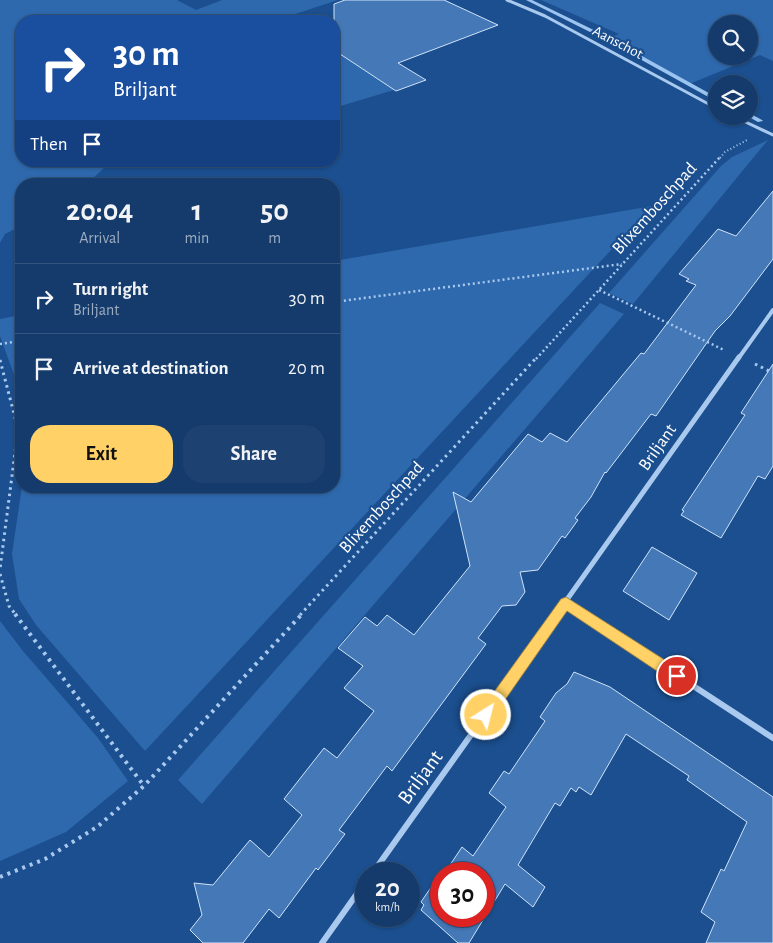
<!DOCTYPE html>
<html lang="en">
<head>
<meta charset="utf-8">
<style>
	body { margin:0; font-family:"Alegreya Sans",sans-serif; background:#1d4271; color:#f1f3f6; height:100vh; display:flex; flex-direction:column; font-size:19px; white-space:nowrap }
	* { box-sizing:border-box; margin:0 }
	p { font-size:16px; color:#9dadc1 }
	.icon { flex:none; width:28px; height:28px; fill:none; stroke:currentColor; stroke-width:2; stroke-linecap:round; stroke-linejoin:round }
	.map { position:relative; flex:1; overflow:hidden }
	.panel { position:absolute; left:15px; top:178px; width:325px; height:315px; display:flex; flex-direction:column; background:#143b6b; border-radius:20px; box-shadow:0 1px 4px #0004,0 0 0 1px #33557e }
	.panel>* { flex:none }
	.top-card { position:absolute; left:15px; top:15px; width:325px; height:152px; border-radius:20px; box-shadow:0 1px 4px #0004,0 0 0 1px #33557e; background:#1a4fa0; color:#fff; overflow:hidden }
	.buttons { position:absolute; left:708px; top:15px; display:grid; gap:10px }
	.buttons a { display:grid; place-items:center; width:50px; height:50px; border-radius:50%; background:#143b6b; box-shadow:0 1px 4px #0004,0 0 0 1px #33557e; font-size:25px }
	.speed { position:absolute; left:355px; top:862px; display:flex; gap:10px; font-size:25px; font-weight:700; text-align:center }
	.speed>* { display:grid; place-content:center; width:65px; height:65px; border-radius:50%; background:#143b6b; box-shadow:0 1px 4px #0004,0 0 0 1px #33557e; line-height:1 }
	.speed small { font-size:12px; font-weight:400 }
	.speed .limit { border:8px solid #d22; background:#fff; color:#111 }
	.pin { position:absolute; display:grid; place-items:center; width:42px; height:42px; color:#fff; margin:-21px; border:2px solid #fff; border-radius:50%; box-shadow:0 1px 5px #0007 }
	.me { position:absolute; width:55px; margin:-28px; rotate:36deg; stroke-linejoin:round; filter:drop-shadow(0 0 4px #0008) }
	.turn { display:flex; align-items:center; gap:18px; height:105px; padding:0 15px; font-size:22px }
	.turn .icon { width:65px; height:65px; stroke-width:2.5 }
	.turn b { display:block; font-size:35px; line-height:42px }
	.then { display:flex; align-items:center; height:48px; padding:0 15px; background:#0003; gap:10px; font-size:19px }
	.eta { display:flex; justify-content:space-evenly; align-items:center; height:85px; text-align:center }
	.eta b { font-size:30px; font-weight:700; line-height:35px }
	.primary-button { display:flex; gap:10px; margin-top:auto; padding:10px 15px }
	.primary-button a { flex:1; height:58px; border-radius:20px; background:#ffd166; color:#111; font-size:20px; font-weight:700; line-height:58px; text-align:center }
	.primary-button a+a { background:#1d4271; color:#f1f3f6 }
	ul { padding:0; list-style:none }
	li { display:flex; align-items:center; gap:15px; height:70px; padding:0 15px; border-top:1px solid #33557e }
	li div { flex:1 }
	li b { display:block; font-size:19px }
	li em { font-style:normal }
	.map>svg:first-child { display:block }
	.green { fill:#2e69ad; fill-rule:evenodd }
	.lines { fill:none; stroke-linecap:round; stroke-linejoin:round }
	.stream { fill:#9cc4f0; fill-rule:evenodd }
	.building { fill:#4478b7; stroke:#cfe3fa }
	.path-far3 { stroke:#a9c9ee; stroke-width:2; stroke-dasharray:1 2.5; stroke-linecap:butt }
	.path-far2 { stroke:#a9c9ee; stroke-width:2.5; stroke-dasharray:2 3; stroke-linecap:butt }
	.path-far1 { stroke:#a9c9ee; stroke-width:3; stroke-dasharray:2.5 4; stroke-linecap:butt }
	.path { stroke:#a9c9ee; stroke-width:4; stroke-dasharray:3 5; stroke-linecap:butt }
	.minor-far3 { stroke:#a9c9ee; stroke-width:3 }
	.minor-far2 { stroke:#a9c9ee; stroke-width:4 }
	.minor-far1 { stroke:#a9c9ee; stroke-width:5 }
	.minor { stroke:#a9c9ee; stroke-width:6 }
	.route { fill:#ffd166; stroke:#a68842 }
	.labels { text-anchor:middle; stroke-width:4.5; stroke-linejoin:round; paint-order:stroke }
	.far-street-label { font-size:15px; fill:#fff; stroke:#1b4f8f }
	.street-label { font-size:18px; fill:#fff; stroke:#1b4f8f }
	.near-street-label { font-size:21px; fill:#fff; stroke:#1b4f8f }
</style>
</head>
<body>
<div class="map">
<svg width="773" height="943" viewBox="0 0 773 943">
	<rect width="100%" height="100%" fill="#1b4f8f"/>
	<g class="green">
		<path d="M0 0H177L196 10 222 0H338L274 21H21V161H137L119 166 107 165 87 184H21V226L5 234 0 243Z"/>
		<path d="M541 0H773V61L760 55 687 85 606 39 619 34ZM716 24H749V56H716Z"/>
		<path d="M342 49 404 87 334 108V52Z"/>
		<path d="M768 140 633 304 609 293 721 166 732 157Z"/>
		<path d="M652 206 145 751 36 625 19 599 12 554 22 486H334V261Z"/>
		<path d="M600 303 624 314 202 804 178 780Z"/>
		<path d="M21 315V394L0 336V319Z"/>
		<path d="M0 621 23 651 98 738 128 781 66 832 0 861Z"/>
	</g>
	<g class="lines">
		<g class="stream">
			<path d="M526 0H532L604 35 716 97V99H712L600 37Z"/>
			<path d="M749 113 762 120 763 121 758 122 747 116H749Z"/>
		</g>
	</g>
	<g class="building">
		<path d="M345 0H444L498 25 398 63 426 80 396 91 334 50V4Z"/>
		<path d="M773 191V259L730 316 715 331 656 416 651 414 606 473 605 472 591 497 575 518 578 520 565 538 562 536 538 570 520 572 525 592 516 605 502 606 478 638 486 644 392 771 387 766 339 830 345 834 318 870 316 868 279 918 269 909 243 943H203L190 930 202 915 194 883 213 885 250 840 269 857 302 815 284 799 324 748 337 758 374 711 344 688 363 666 338 648 365 617 377 626 387 615 414 635 470 566 453 492 471 502 528 434 542 442 550 433 567 442 641 353 644 354 696 285 686 281 689 279 679 274 718 229 736 236Z"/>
		<path d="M773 364V466L765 479 758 476 721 538 681 515 684 511 682 510 745 415 741 413Z"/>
		<path d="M652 547 697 573 669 620 623 591Z"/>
		<path d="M574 672 610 687 773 797V943H706L715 922 701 912 721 869 724 871 747 822 687 780 689 776 626 734 591 795 579 787 576 792 571 788 560 806 555 803 518 865 545 887 533 907 505 884 469 943H458L421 910 424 905 421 902 434 883 436 886 441 879V916H484V874H444L462 847 473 856 506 807 489 793 504 771 509 774 545 721 540 717 556 693 567 684Z"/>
	</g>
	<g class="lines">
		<path class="path-far3" d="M720 158 725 152 747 140"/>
		<g class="path-far2">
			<path d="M599 290 724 350"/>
			<path d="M334 302 622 264"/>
			<path d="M0 344 21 341"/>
			<path d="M536 359 721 156"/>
		</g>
		<g class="path-far1">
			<path d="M0 360 18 429 0 569"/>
			<path d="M755 364 773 373"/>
			<path d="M0 574 9 606 16 615"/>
			<path d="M300 615 537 357"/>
		</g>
		<g class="path">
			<path d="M15 614 144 786"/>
			<path d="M0 877 45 859 97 827 144 786 302 614"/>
		</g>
		<g class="minor-far3">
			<path d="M507 0 545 16 716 108"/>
			<path d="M733 116 773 135"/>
		</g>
		<path class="minor-far2" d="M738 359 773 310"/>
		<g class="minor-far1">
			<path d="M566 603 585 615"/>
			<path d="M556 615 739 357"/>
		</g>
		<g class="minor">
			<path d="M583 614 773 738"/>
			<path d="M372 874 557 614"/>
			<path d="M322 943 366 881"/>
		</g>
	</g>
	<path class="route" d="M566 597 682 671 684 676 682 681 677 683 672 681 567 611 491 720 486 722 481 720 479 715 481 710 561 599Z"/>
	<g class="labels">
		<g class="far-street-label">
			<text transform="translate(618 42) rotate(28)" y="5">Aanschot</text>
		</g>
		<g class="street-label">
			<text transform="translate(654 208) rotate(-48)" y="6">Blixemboschpad</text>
			<text transform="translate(657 447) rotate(-55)" y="6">Briljant</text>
			<text transform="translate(381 507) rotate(-48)" y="6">Blixemboschpad</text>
		</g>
		<g class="near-street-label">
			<text transform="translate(420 777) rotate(-54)" y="7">Briljant</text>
		</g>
	</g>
</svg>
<div class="buttons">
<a><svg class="icon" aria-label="search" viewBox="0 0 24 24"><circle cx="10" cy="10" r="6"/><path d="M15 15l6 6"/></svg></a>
<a><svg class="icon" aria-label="layers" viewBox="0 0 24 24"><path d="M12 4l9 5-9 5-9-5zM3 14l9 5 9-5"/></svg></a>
</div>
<div class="speed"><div>20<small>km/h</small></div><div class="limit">30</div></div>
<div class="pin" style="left:677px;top:676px;background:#d93025"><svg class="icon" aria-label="arrive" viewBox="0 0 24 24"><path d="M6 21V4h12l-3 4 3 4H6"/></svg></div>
<svg class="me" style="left:486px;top:715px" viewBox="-20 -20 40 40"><circle r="17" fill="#ffd166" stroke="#fff" stroke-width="3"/><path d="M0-11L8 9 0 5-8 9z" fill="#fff"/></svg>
<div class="top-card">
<div class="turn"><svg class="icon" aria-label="right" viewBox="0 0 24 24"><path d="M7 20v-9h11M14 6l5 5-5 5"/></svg><div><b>30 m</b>Briljant</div></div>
<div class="then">Then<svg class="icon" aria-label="arrive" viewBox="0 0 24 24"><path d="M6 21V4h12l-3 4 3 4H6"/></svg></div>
</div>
<section class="panel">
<div class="eta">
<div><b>20:04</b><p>Arrival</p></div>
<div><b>1</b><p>min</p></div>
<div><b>50</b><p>m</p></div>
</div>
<ul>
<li><svg class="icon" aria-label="right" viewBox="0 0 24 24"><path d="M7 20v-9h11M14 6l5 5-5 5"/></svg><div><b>Turn right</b><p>Briljant</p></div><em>30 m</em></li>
<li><svg class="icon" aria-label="arrive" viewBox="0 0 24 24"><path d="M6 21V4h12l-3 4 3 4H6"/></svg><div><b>Arrive at destination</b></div><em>20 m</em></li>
</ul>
<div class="primary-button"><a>Exit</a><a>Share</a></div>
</section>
</div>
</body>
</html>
